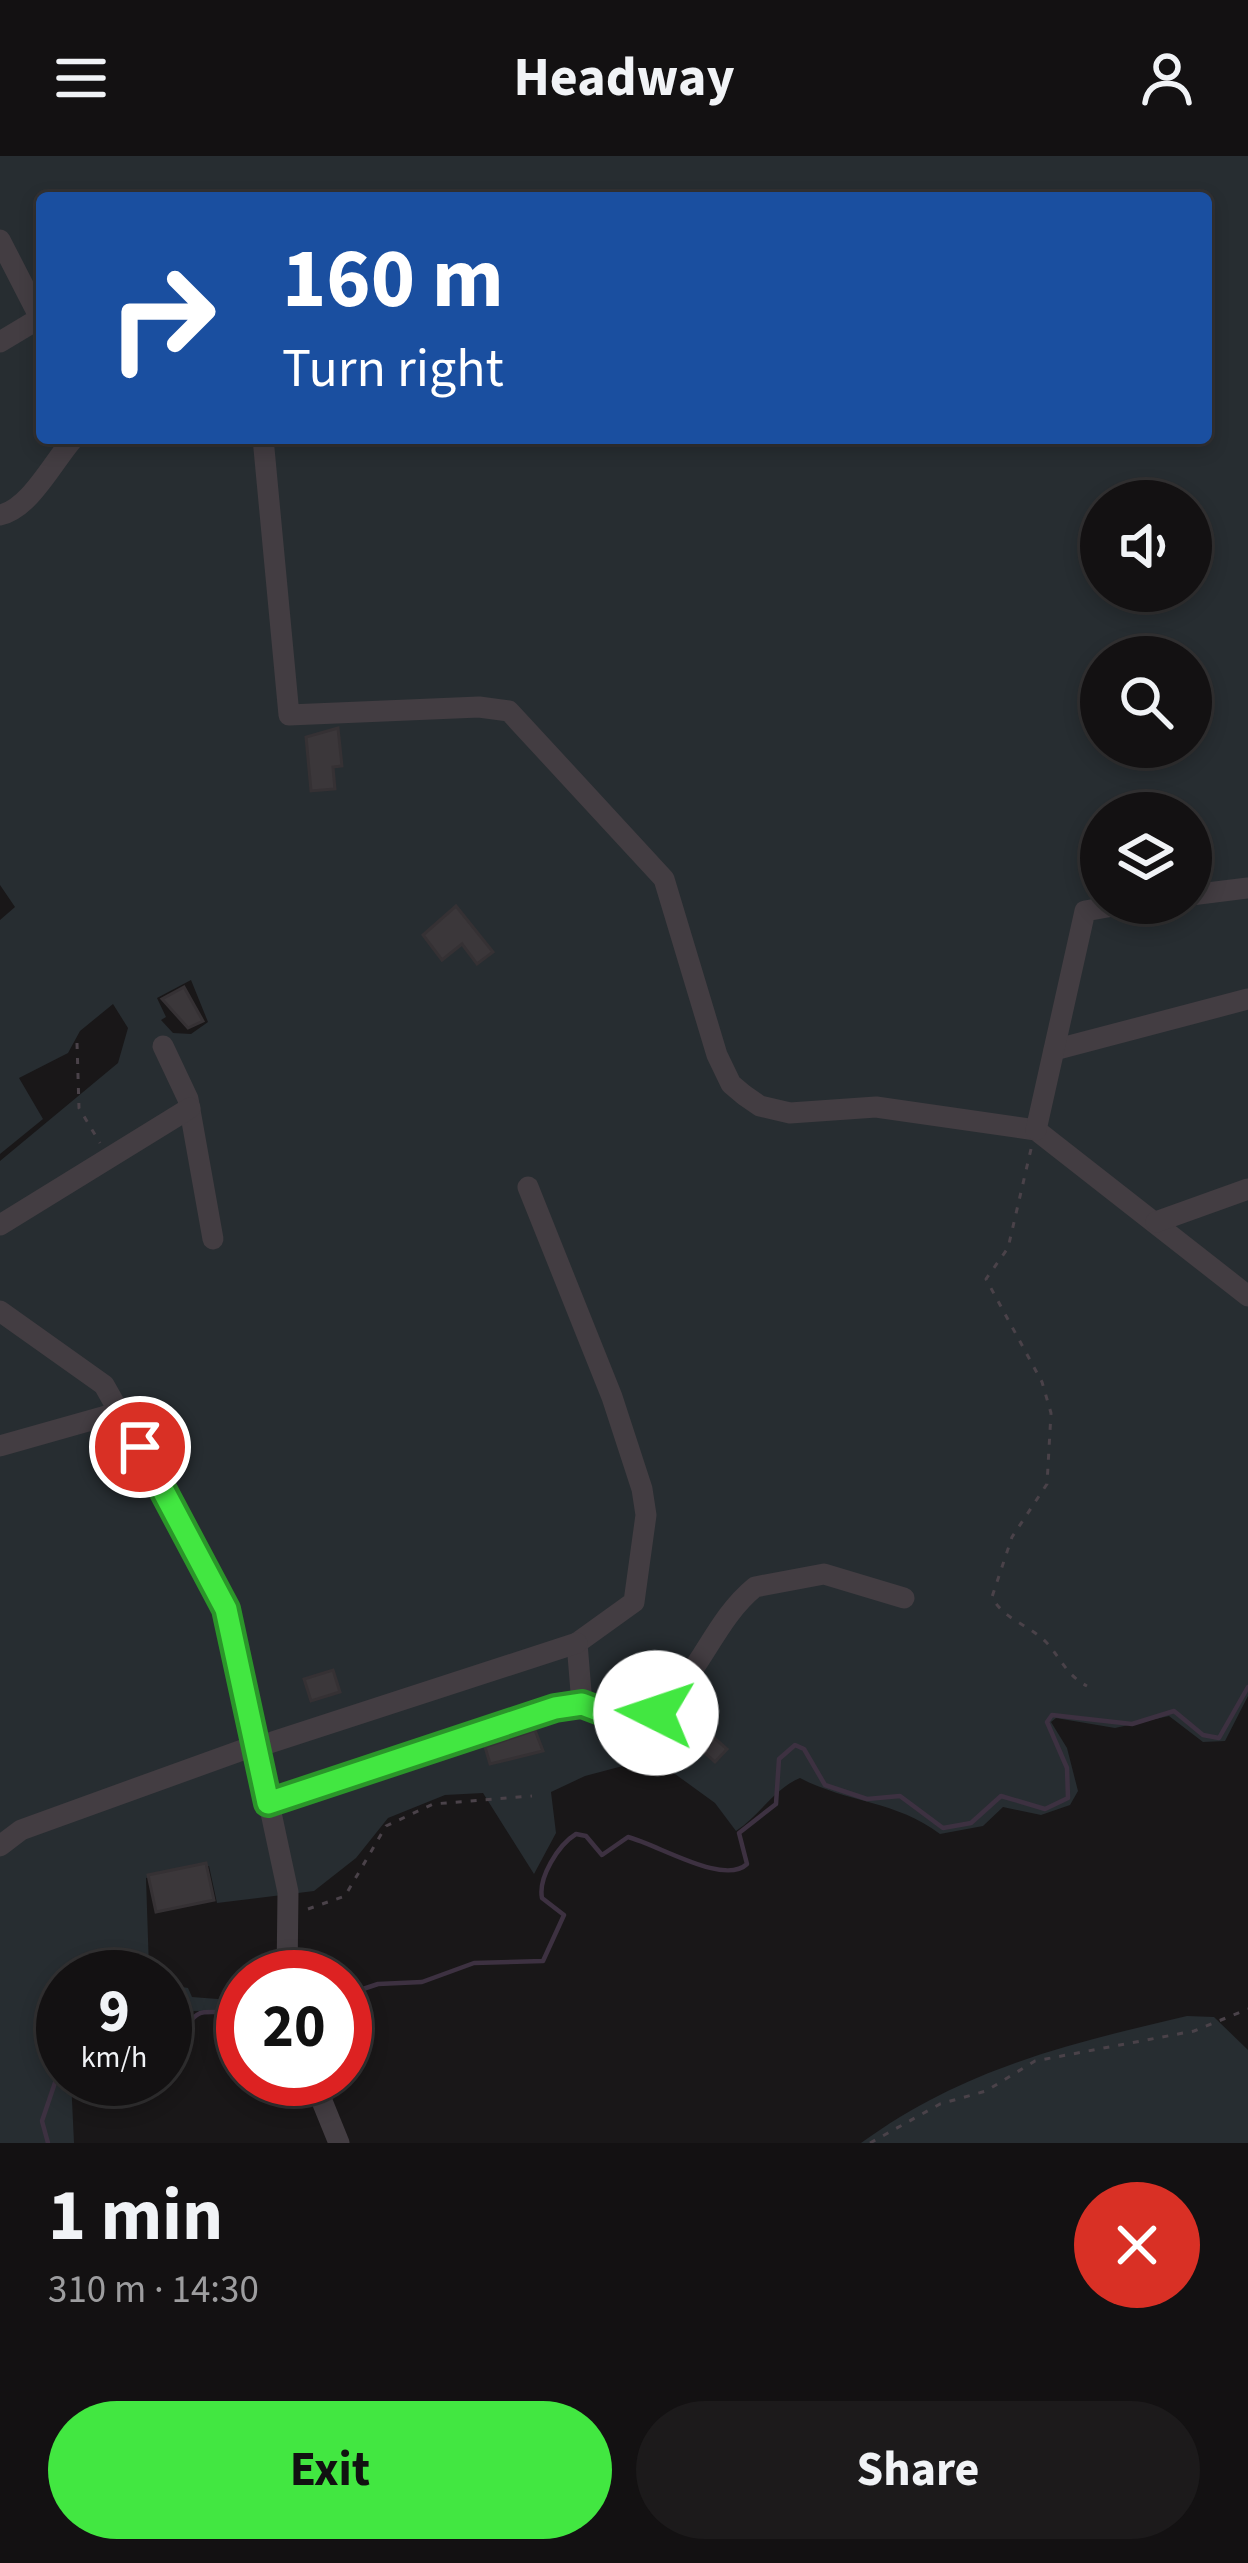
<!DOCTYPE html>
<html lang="en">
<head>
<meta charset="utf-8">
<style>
	body { margin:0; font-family:"Source Sans 3",sans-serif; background:#1c1a1b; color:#f1f3f6; height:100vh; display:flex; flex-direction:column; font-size:45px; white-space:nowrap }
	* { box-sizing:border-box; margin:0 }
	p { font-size:39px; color:#9d9d9f }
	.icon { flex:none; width:66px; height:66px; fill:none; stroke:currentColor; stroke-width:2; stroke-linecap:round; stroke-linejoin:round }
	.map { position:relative; height:1987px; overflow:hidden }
	.drawer { display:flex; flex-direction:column; background:#131112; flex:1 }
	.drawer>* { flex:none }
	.hud { position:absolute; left:36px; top:36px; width:1176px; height:252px; border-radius:12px; box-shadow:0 6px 18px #0003,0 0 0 3px #323132; background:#1a4fa0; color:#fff; overflow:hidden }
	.tools { position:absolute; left:1080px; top:324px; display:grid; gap:24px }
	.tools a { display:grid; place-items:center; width:132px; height:132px; border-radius:50%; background:#131112; box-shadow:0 6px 18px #0003,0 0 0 3px #323132; font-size:60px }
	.speed { position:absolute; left:36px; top:1794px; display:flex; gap:24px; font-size:60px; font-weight:700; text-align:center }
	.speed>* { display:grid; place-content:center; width:156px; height:156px; border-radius:50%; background:#131112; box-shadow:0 6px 18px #0003,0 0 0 3px #323132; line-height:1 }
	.speed small { font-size:30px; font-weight:400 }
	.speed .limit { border:18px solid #d22; background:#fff; color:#111 }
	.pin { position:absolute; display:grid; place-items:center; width:102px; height:102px; color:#fff; margin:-51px; border:6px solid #fff; border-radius:50%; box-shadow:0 3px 12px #0007 }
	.me { position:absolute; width:132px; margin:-66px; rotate:274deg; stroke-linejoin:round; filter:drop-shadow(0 0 9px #0008) }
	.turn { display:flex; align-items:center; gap:42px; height:252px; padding:0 48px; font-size:54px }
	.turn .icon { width:156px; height:156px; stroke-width:2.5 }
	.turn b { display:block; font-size:84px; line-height:102px }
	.round { display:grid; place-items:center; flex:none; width:126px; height:126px; border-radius:63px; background:#1c1a1b }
	.overview { display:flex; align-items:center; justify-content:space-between; height:204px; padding:0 48px }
	h1 { font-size:72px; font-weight:700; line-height:90px }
	.action { display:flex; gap:24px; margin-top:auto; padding:24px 48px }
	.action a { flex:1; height:138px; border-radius:72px; background:#42e741; color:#111; font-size:48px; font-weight:700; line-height:138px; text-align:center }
	.action a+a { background:#1c1a1b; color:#f1f3f6 }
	header { display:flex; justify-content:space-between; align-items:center; height:156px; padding:0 48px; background:#131112; font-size:54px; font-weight:700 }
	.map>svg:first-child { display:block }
	.green { fill:#272d31; fill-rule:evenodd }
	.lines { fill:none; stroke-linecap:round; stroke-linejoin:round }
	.stream { stroke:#3d3141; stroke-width:4.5 }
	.building { fill:#3b373a; stroke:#353134; stroke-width:3 }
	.path { stroke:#4a4249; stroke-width:3; stroke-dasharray:6 9; stroke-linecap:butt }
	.minor { stroke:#433d42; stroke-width:21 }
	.route-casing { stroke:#2b962a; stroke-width:30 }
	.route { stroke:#42e741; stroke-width:21 }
</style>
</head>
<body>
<header><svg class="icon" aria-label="menu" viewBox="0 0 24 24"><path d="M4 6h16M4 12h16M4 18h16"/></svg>Headway<svg class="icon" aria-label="person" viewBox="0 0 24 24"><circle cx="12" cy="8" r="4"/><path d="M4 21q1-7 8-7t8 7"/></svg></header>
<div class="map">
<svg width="1248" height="1987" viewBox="0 0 1248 1987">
	<rect width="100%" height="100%" fill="#191718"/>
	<g class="green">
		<path d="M0 0H1248V1540L1225 1585 1203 1586 1169 1560 1115 1572 1056 1562 1051 1566 1067 1592 1078 1635 1070 1649 1041 1659 1003 1651 983 1670 940 1678C897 1645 848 1647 800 1622 775 1632 760 1659 736 1675L715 1647 653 1602 585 1620 551 1636 556 1677 534 1718 483 1637 445 1639 388 1662 356 1702 314 1735 217 1747 209 1710 146 1722 149 1813 157 1821H63V1923H71L74 1987H0V1005L118 907 128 872 113 848 80 875 68 897 19 922 43 963 0 998V764L15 751 0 729ZM42 42H1206V282H42ZM1101 345H1191V435H1101ZM1101 501H1191V591H1101ZM1101 657H1191V747H1101ZM191 824 208 866 191 878 173 877 161 864 166 861 157 842Z"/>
		<path d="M165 1828 188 1832 192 1841 243 1845V1854L194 1855 165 1882Z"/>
		<path d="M1187 1860 1214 1861 1248 1894V1987H861C963 1913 1067 1888 1187 1860Z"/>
	</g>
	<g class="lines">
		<g class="stream">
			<path d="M102 1821 112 1813 120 1821"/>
			<path d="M345 1839 378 1828 422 1826 474 1807 543 1805 564 1759 542 1742C538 1722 558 1689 576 1678L586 1680 602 1699 628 1681C659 1689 724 1730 747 1708L739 1677 776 1648 779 1603 795 1589 804 1593 825 1629 867 1643 900 1640 943 1672 971 1667 1001 1640 1045 1653 1068 1642 1067 1612 1047 1566 1052 1559 1132 1568 1174 1555 1203 1579 1219 1582 1248 1531"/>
			<path d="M165 1885C211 1855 179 1854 243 1857"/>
			<path d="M48 1987 42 1965 63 1903"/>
		</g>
	</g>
	<g class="building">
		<path d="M338 572 342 610 333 611 335 633 311 635 306 581Z"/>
		<path d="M456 750 493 796 477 808 462 788 442 804 423 779Z"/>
		<path d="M184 831 203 865 188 872 162 843Z"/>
		<path d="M333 1514 340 1536 311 1545 304 1523Z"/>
		<path d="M703 1572 727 1593 715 1606 691 1585Z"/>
		<path d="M535 1574 543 1595 490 1608 485 1591Z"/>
		<path d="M206 1707 214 1744 156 1756 148 1719Z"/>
	</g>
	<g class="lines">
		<g class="path">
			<path d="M77 887 79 952 100 987"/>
			<path d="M1031 993 1008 1092 986 1123 1042 1226 1051 1257 1047 1328 1012 1381 992 1441C1004 1464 1028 1468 1046 1486 1061 1502 1066 1519 1087 1530"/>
			<path d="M308 1753 345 1740 386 1670 433 1648 532 1640"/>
			<path d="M870 1987 940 1948 986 1935 1035 1905 1194 1875 1248 1853"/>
		</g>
		<g class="minor">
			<path d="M0 84 40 162 0 186"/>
			<path d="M263 282 289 559 479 551 509 555 664 723 717 899 731 928 744 939 760 950 790 957 876 951 1036 974 1248 1140"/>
			<path d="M0 359C30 353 54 304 74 282"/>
			<path d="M1191 739 1248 732"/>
			<path d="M163 890 188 943 213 1083"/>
			<path d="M1054 894 1248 843"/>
			<path d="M1036 974 1085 755 1130 747"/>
			<path d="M528 1031 612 1241 642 1333 646 1359 634 1446 577 1487 582 1548"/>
			<path d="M1156 1066 1248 1033"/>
			<path d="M0 1069 190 952"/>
			<path d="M0 1155 104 1229 216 1428 235 1489 288 1736 287 1821"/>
			<path d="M0 1290 120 1256"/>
			<path d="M257 1591 577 1487"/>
			<path d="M268 1647 555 1552 582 1548 632 1567C697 1540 705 1472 755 1431L824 1418 904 1442"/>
			<path d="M0 1690 21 1674 256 1589"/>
			<path d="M313 1923 339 1987"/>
		</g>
	</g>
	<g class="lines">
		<defs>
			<path id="route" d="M140 1291 226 1453 268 1647 555 1552 582 1548 632 1567 656 1557"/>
		</defs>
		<use href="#route" class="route-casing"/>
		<use href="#route" class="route"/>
	</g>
</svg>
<div class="tools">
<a><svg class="icon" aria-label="sound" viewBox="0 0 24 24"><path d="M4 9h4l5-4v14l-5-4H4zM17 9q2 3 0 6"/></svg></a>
<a><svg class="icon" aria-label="search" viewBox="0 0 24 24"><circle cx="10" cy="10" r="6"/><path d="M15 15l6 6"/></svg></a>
<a><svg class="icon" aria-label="layers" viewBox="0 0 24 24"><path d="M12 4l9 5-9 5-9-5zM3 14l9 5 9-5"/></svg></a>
</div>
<div class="speed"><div>9<small>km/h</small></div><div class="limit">20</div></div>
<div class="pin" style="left:140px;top:1291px;background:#d93025"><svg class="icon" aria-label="arrive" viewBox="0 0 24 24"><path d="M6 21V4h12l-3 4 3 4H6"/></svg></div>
<svg class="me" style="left:656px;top:1557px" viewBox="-20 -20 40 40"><circle r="19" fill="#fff"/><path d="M0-13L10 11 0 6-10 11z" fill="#42e741"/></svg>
<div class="hud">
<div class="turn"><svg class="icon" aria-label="right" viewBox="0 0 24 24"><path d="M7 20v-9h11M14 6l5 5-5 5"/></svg><div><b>160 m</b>Turn right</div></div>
</div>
</div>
<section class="drawer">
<div class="overview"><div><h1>1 min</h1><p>310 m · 14:30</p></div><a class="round" style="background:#d93025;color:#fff"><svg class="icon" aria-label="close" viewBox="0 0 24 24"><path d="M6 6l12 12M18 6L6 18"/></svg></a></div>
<div class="action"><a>Exit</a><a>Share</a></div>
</section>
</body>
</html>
